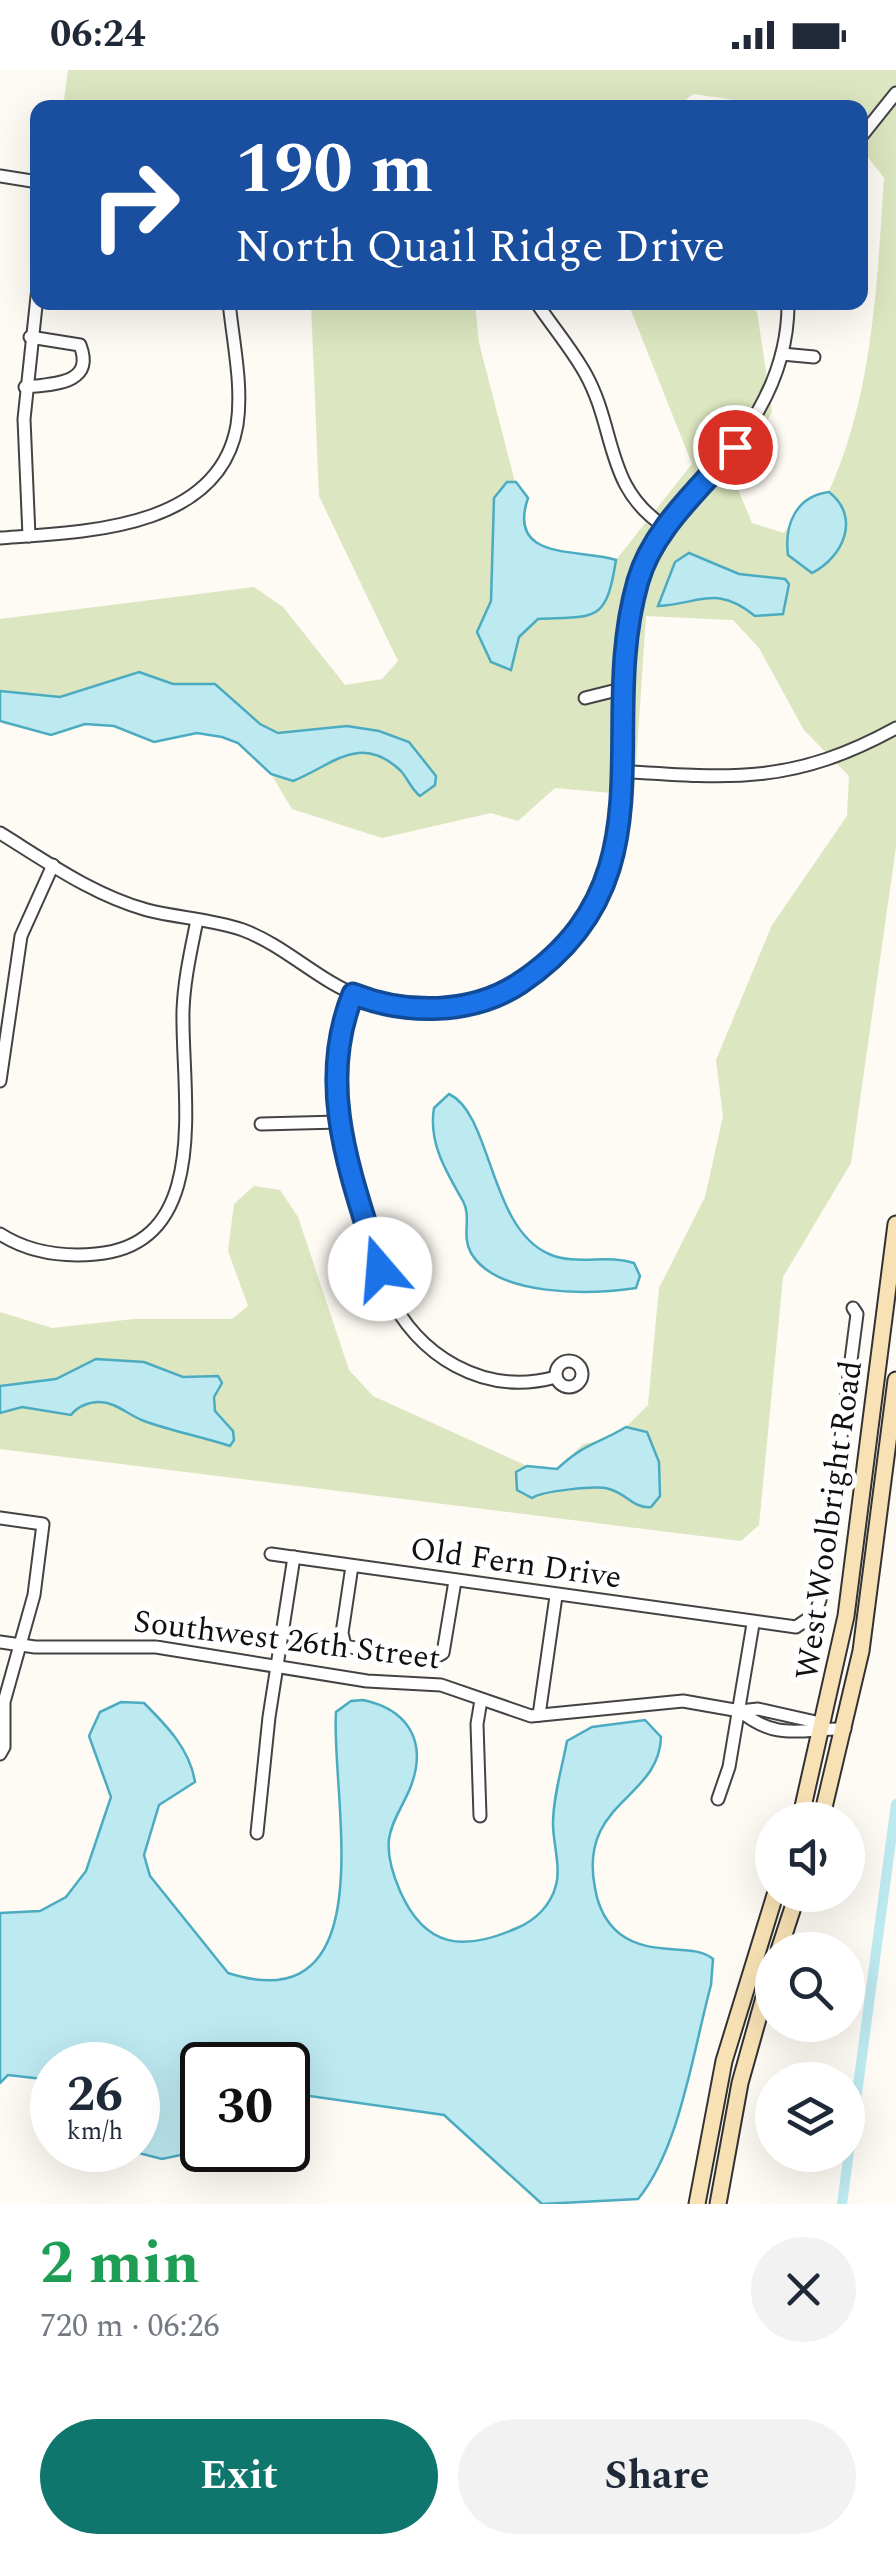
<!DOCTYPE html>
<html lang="en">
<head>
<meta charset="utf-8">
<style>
	body { margin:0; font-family:Spectral,serif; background:#f2f2f3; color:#1f2937; height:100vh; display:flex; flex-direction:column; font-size:38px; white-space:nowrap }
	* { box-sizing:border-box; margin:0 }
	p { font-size:32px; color:#747a83 }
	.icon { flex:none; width:55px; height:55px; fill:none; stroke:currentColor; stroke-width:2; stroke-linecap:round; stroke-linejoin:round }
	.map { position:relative; height:2134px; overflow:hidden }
	.drawer { display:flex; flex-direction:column; background:#fff; flex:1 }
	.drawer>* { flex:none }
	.banner { position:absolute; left:30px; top:30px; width:838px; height:210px; border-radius:20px; box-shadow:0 10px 40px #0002; background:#1a4fa0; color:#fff; overflow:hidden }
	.controls { position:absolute; left:755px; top:1732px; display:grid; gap:20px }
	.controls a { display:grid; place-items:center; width:110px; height:110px; border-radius:50%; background:#fff; box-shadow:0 10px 40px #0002; font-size:50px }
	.speed { position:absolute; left:30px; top:1972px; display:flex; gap:20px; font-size:50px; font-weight:700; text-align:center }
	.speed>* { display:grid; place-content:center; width:130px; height:130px; border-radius:50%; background:#fff; box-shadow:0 10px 40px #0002; line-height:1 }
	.speed small { font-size:25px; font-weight:400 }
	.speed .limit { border:5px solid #111; border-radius:15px; background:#fff; color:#111 }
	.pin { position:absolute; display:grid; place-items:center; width:85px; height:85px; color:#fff; margin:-42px; border:5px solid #fff; border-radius:50%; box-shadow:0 2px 10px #0007 }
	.me { position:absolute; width:110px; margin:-55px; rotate:342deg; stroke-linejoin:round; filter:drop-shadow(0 0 8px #0008) }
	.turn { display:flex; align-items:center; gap:35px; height:210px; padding:0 40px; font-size:45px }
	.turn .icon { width:130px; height:130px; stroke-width:2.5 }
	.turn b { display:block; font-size:70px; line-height:85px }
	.round { display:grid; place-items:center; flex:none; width:105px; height:105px; border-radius:52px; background:#f2f2f3 }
	.overview { display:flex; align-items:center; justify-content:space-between; height:170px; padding:0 40px }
	h1 { font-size:60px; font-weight:700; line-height:75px; color:#1e9e55 }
	.cta { display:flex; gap:20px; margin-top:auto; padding:20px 40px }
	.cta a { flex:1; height:115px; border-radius:60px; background:#0f766e; color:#fff; font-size:40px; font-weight:700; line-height:115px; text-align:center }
	.cta a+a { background:#f2f2f3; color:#1f2937 }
	.status { display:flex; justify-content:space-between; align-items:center; height:70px; padding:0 50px; background:#fff; direction:ltr }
	.status svg { height:28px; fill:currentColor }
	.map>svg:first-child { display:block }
	.green { fill:#dce6c0 }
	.water { fill:#bde9f1; stroke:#4babc1; stroke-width:2.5 }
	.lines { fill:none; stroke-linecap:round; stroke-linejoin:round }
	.canal { stroke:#bde9f1; stroke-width:10 }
	.street-casing { stroke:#434343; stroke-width:15 }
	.secondary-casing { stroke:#323232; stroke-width:19 }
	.street { stroke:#fff; stroke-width:11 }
	.secondary { stroke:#f8e2b5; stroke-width:15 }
	.route-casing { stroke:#114b97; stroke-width:25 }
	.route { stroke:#1a73e8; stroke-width:18 }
	.labels { text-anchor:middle; stroke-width:10; stroke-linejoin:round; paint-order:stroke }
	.street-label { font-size:32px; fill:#101010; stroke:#fff }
</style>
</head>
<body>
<div class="status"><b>06:24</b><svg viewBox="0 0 49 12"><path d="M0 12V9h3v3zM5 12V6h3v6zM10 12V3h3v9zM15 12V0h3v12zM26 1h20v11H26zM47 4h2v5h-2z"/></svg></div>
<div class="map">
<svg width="896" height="2134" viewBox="0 0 896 2134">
	<rect width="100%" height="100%" fill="#fefaf4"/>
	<path class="green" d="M68 0H896V777L851 1093 783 1207 759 1455 741 1471 0 1379V1242L52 1258 134 1249H232L248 1236 228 1181 234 1134 254 1116 280 1120 298 1147 349 1300 373 1326 527 1396 558 1399 583 1374 605 1370 626 1357 648 1335 659 1218 705 1127 723 1046 716 990 772 855 847 746 849 706 804 660 759 578 733 550 646 546 634 725 555 718 518 751 491 743 382 768 292 739 271 704 238 673 222 667 197 663 154 672 114 656 85 654 51 665 4 654 0 651V549L254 517 283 537 345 615 382 609 398 591 319 426 311 233H475L479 273 515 412 528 428C507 492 580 478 616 490L692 394 628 233H748L757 242 772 341 737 417 752 453 784 463 805 431 829 421C873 325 877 212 884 108L860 77V38L783 37 693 24 676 38H101L64 30Z"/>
	<g class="water">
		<path d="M507 412H516L528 428C506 492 580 478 616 490 606 553 597 546 538 549L519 567 511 600 491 592 477 562 491 531 494 428Z"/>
		<path d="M829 422C862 448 842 488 812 503L788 485C784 455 796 426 829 422Z"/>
		<path d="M689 483 739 504 785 509 789 514 783 544 755 546C716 514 700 534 658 536L675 492Z"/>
		<path d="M139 602 173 614H215L260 654 278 663 347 656 379 661 409 672 436 706 435 715 420 726C411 719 408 709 401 701 360 662 333 695 293 711L271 704 238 673 222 667 197 663 154 672 114 656 85 654 51 665 0 651V621L60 627Z"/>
		<path d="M449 1024C492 1044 489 1158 549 1184 576 1196 607 1184 634 1193L640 1206 636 1218C590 1225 497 1227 471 1183 461 1165 472 1148 463 1131 447 1103 428 1073 434 1038Z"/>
		<path d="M96 1289 144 1292 183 1307 218 1306 222 1313 214 1327 215 1341 233 1361 234 1370 230 1376C202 1367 172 1361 144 1351 128 1345 116 1332 99 1332 88 1332 77 1337 71 1345L22 1337 0 1343V1316L56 1309Z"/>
		<path d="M626 1357 647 1362 659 1392 660 1426 651 1437C634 1439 626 1423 609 1419 597 1415 542 1421 532 1428L517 1420 516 1402 527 1396 557 1399C586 1372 596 1375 626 1357Z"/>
		<path d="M363 1630C406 1639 427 1669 412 1713 406 1732 392 1748 389 1769 387 1786 393 1805 400 1821 425 1878 463 1882 517 1858 536 1850 551 1835 556 1815 561 1797 553 1773 553 1754 553 1727 562 1698 567 1671L592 1657 645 1650 661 1667C659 1730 578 1731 595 1818 598 1836 605 1852 620 1864 652 1888 693 1872 713 1889L711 1915C693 1981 680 2078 638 2129L542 2134 444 2045 288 2023V1995H202L204 2080 162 2089 127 2080H138V1995H52V2010L8 2005 0 2013V1843L40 1841 66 1827 86 1801 111 1727 89 1666 100 1642 121 1632 144 1633C166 1655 190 1679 195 1712L159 1735 144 1785 150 1806 228 1903C388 1954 330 1722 336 1642L351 1631Z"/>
	</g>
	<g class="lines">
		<path class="canal" d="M842 2134 896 1734"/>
		<defs>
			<g id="street">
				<path d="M860 68 896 23"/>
				<path d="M0 106 38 112"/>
				<path d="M536 232C552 256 571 278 585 303 617 360 604 417 665 457"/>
				<path d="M782 284 814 287"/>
				<path d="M25 317C54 314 95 314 80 275L30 267"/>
				<path d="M29 466 24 349 38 217"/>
				<path d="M0 468C83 462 219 460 237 355 243 316 233 272 229 232"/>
				<path d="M585 628 625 618"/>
				<path d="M620 701C733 709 794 714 896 658"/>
				<path d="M0 763C47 792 93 825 147 840 178 848 212 849 243 860 286 876 318 911 361 927 462 964 577 907 609 804 637 713 612 604 638 511 647 477 668 456 691 430 741 372 789 314 788 232"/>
				<path d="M353 923C320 1003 341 1084 368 1162 375 1181 379 1203 387 1221 417 1286 484 1327 556 1307"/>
				<path d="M0 1011 21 866 53 795"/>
				<path d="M261 1054 339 1052"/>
				<path d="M0 1164C28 1182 63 1187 96 1184 214 1174 181 1022 183 941 184 910 191 880 197 850"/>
				<circle cx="569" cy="1304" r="13"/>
				<path d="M0 1448 43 1454 34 1525 4 1632V1677L0 1684"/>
				<path d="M271 1484 796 1557 815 1544 820 1530 857 1244 853 1238"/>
				<path d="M352 1496 342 1563 345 1576 426 1592 443 1583 455 1511"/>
				<path d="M0 1572 35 1577H156L367 1611 441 1615 531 1646 683 1631 740 1641 758 1639 816 1652 823 1659"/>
				<path d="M740 1641C778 1672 802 1658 845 1659"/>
				<path d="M539 1645 556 1526"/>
				<path d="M718 1729 729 1697 753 1554"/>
				<path d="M480 1746 477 1654 481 1630"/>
				<path d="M257 1763 269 1647 294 1487"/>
			</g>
			<g id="secondary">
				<path d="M800 1750 846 1546 896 1154"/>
				<path d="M821 1750 861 1581 896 1310"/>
				<path d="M779 1880 797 1825"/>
				<path d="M697 2134 724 1991 775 1825"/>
				<path d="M718 2134 740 2013 772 1899"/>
			</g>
		</defs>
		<use href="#street" class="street-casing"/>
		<use href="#secondary" class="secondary-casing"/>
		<use href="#street" class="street"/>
		<use href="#secondary" class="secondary"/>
	</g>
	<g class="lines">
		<defs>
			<path id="route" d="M380 1199C352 1107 315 1018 353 924 406 945 472 945 520 913 675 809 595 660 638 511 653 458 701 418 735 377"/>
		</defs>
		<use href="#route" class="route-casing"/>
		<use href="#route" class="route"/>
	</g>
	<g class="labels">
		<g class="street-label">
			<text transform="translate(828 1450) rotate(-82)" y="11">West Woolbright Road</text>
			<text transform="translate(516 1492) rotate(8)" y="11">Old Fern Drive</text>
			<text transform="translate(287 1569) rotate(7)" y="11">Southwest 26th Street</text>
		</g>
	</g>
</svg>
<div class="controls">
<a><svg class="icon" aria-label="sound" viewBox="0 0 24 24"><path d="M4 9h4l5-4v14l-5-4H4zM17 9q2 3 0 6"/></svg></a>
<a><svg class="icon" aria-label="search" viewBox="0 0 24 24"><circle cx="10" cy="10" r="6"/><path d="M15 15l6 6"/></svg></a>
<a><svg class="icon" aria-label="layers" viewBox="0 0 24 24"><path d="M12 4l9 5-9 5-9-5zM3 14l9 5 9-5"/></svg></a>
</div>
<div class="speed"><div>26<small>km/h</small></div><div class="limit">30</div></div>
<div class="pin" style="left:735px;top:377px;background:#d93025"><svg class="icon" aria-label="arrive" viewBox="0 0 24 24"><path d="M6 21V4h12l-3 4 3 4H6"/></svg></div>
<svg class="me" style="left:380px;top:1199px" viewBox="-20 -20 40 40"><circle r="19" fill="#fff"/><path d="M0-13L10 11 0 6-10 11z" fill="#1a73e8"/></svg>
<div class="banner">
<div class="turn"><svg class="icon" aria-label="right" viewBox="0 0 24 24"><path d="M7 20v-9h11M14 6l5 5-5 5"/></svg><div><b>190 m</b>North Quail Ridge Drive</div></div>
</div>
</div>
<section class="drawer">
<div class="overview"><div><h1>2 min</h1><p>720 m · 06:26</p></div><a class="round"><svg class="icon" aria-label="close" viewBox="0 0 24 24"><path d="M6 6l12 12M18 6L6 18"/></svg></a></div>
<div class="cta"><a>Exit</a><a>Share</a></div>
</section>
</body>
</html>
